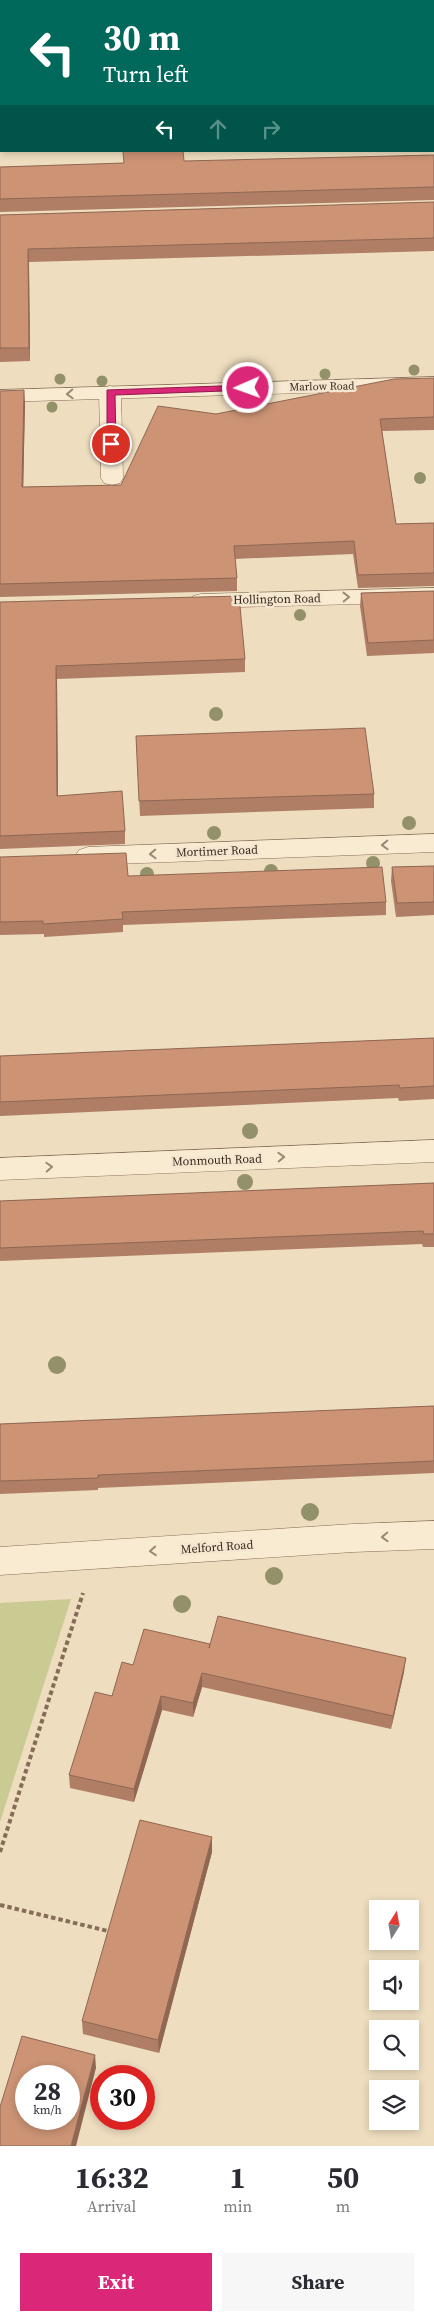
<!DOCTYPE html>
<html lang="en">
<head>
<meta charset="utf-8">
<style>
	body { margin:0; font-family:"Source Serif 4",serif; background:#f7f7f7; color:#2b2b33; height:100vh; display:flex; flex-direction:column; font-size:19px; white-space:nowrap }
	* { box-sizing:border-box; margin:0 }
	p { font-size:16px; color:#7c7c81 }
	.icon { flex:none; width:28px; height:28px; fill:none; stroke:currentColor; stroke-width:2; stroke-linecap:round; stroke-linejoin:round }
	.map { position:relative; height:2146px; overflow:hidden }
	.side { display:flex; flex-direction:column; background:#fff; flex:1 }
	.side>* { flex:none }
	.banner { position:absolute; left:0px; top:0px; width:435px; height:152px; box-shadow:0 2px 8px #0003; background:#00695c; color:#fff; overflow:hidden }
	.needle { width:32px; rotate:11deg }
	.tools { position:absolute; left:369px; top:1900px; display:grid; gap:10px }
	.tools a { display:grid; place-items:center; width:50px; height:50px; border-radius:0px; background:#fff; box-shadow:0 2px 8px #0003; font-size:25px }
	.speed { position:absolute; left:15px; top:2065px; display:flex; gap:10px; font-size:25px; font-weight:700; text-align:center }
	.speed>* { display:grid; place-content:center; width:65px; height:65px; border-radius:50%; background:#fff; box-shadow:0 2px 8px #0003; line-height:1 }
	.speed small { font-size:12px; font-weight:400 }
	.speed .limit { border:8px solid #d22; background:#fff; color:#111 }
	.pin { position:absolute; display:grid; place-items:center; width:42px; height:42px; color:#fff; margin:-21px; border:2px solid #fff; border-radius:50%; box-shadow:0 1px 5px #0007 }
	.me { position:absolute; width:55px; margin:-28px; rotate:268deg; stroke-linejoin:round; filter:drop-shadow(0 0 4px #0008) }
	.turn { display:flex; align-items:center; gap:18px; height:105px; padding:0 20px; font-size:22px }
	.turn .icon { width:65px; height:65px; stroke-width:2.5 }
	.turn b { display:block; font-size:35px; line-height:42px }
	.lanes { display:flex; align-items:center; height:48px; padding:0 20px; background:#0003; justify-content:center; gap:25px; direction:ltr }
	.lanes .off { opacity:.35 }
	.eta { display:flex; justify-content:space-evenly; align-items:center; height:85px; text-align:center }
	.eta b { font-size:30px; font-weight:700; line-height:35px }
	.button { display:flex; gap:10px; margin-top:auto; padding:10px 20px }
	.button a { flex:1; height:58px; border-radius:0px; background:#db2777; color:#fff; font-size:20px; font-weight:700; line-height:58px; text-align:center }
	.button a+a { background:#f7f7f7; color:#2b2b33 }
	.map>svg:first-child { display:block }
	.green { fill:#c9cb93 }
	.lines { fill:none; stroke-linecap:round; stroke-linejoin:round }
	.service-casing { stroke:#866d57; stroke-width:1 }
	.minor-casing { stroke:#866d57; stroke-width:1 }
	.path { stroke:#866d57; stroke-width:4; stroke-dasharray:4.5 3; stroke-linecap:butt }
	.service { fill:#f9ebd2; fill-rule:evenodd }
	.minor { fill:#f9ebd2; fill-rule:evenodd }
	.tree { fill:#939169 }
	.wall { fill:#af7e65 }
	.shaded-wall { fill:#8f6752 }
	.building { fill:#cc9375; stroke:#8f6752; fill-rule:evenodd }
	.oneway { stroke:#988977 }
	.route { fill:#db2777; stroke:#8e194d }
	.labels { text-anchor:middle; stroke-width:5; stroke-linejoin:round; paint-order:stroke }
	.far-street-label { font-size:11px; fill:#36271c; stroke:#f5e7cf }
	.street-label { font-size:12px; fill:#36271c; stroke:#f5e7cf }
</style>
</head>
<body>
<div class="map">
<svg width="434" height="2146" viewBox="0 0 434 2146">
	<rect width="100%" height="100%" fill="#eeddbf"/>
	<path class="green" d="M71 1599 0 1822V1603Z"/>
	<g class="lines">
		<defs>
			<path id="service" d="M110 386 117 388 121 392 123 478 120 483 112 485 104 483 101 478 99 392 103 388Z"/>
			<g id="minor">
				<path d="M434 377V389L0 402V390Z"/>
				<path d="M434 588V602L201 608 193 606 189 601 193 596 201 594Z"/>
				<path d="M434 834V852L88 865 79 862 75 856 79 850 88 847Z"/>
				<path d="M434 1140V1162L0 1180V1158Z"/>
				<path d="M434 1521V1549L353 1552 0 1575V1547L353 1524Z"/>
			</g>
		</defs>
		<use href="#service" class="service-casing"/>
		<use href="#minor" class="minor-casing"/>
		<g class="path">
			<path d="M0 1852 83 1593"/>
			<path d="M0 1905 112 1932"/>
		</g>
		<use href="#service" class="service"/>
		<use href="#minor" class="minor"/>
	</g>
	<g class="tree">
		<circle cx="414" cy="370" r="5.5"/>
		<circle cx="325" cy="374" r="5.5"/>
		<circle cx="247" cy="378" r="5.5"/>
		<circle cx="60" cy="379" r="5.5"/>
		<circle cx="102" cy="381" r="5.5"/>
		<circle cx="52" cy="407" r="5.5"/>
		<circle cx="420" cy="478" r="6"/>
		<circle cx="300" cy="615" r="6"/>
		<circle cx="216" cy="714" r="7"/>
		<circle cx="409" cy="823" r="7"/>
		<circle cx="214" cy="833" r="7"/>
		<circle cx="373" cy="863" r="7"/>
		<circle cx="271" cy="871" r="7"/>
		<circle cx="147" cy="874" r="7"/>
		<circle cx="250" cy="1131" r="8"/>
		<circle cx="245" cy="1182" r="8"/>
		<circle cx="57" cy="1365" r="9"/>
		<circle cx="310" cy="1512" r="9"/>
		<circle cx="274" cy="1576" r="9"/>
		<circle cx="182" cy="1604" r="9"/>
	</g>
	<g class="wall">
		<path d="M0 0H169L168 1H1V106H0Z"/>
		<path d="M434 155V200L0 212V167Z"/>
		<path d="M434 202V251L29 262 30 361 0 362V215Z"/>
		<path d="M434 378V430L382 431 396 524 434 523V586L358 588 353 554 235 559 237 578V591L0 597V391L25 403 23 487 121 485 216 414Z"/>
		<path d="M434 591V653L367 656 360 606 361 593Z"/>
		<path d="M0 602 245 659V672L57 679 58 796 125 831V844L0 849Z"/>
		<path d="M136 736 374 794V808L140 816Z"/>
		<path d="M0 857 128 876 386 902V915L123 925V932L44 937V934L0 935Z"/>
		<path d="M434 866V915L396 917 391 881 392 867Z"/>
		<path d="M434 1038V1099L399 1101 398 1098 0 1116V1056Z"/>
		<path d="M434 1183V1247H423L422 1244 0 1261V1201Z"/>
		<path d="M434 1406V1473L98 1488V1490L0 1494V1424Z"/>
		<path d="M133 1665 404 1672 391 1729 202 1687 193 1717 162 1710 134 1802 70 1788 69 1775 112 1696Z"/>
		<path d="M212 1852 159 2053 83 2034 82 2021Z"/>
	</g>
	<g class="shaded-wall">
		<path d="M161 0H169L168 1H161Z"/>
		<path d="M28 249 29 262 30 361 29 348Z"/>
		<path d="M24 390 25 403 23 500 22 487Z"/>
		<path d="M56 666 57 679 58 809 57 796Z"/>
		<path d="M406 1658 404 1672 391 1729 393 1716Z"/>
		<path d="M202 1673V1687L193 1717V1703Z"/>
		<path d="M161 1696 162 1710 134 1802V1789Z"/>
		<path d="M212 1837V1852L159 2053 158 2040Z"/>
		<path d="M95 2055 96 2068 76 2146H71Z"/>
	</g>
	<g class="building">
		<path d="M0 0H161V1H1V53L0 52Z"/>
		<rect x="0" y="64" width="1" height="29"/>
		<path d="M123 151H183L184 161 434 155V187L0 199V167L124 163Z"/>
		<path d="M434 202V238L28 249 29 348H0V215Z"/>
		<path d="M434 378V417L380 419 396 524 434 523V573L358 575 354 541 234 546 237 578 0 584V391L24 390 22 487 121 485 158 406 216 414 394 379Z"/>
		<path d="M434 591V640L368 643 361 593Z"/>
		<path d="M239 596 245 659 56 666 57 796 122 791 125 831 0 836V602Z"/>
		<path d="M365 728 374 794 139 801 136 736Z"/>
		<path d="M126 853 128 876 382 867 386 902 122 912 123 919 43 924V921L0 922V857Z"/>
		<path d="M434 866V902L397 903 392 867Z"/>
		<path d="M434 1038V1086L400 1088 399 1085 0 1102V1056Z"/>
		<path d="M434 1183V1234H424L423 1231 0 1248V1201Z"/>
		<path d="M434 1406V1461L98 1475V1478L0 1481V1424Z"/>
		<path d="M218 1616 406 1658 393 1716 202 1673 193 1703 161 1696 134 1789 69 1775 95 1692 112 1696 122 1662 133 1665 144 1629 210 1644 209 1648Z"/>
		<path d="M140 1820 212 1837 158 2040 82 2021Z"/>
		<path d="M22 2036 95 2055 71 2146H0V2107ZM26 2076H69V2119H26Z"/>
	</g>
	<defs><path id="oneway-chevron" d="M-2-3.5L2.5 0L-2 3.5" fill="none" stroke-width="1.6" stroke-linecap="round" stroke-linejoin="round" transform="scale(1.25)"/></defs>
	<g class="oneway">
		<use href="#oneway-chevron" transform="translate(70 394) rotate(178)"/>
		<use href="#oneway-chevron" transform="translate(346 597) rotate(-1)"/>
		<use href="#oneway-chevron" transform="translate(385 845) rotate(178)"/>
		<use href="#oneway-chevron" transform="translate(153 854) rotate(178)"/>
		<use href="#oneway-chevron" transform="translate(281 1157) rotate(-2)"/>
		<use href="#oneway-chevron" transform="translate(49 1167) rotate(-3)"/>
		<use href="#oneway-chevron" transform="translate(385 1537) rotate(178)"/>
		<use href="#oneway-chevron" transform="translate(153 1551) rotate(176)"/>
	</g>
	<path class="route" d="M248 385 252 388 251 390 115 395 116 444 111 447 107 444V390Z"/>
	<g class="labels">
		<g class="far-street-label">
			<text transform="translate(322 386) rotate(-1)" y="4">Marlow Road</text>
		</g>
		<g class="street-label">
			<text transform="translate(277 599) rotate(-1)" y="4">Hollington Road</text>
			<text transform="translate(217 851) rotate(-2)" y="4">Mortimer Road</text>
			<text transform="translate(217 1160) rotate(-2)" y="4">Monmouth Road</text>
			<text transform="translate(217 1547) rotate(-4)" y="4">Melford Road</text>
		</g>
	</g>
</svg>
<div class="tools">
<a><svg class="needle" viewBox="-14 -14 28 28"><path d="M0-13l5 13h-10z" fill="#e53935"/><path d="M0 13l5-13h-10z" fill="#7c7c81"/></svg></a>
<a><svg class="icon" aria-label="sound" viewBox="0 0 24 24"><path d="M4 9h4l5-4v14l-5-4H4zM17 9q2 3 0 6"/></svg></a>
<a><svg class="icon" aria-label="search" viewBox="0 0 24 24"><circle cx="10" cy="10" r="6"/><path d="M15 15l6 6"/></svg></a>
<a><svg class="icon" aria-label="layers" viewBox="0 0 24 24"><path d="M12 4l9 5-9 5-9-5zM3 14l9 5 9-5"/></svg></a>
</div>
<div class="speed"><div>28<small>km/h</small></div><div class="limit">30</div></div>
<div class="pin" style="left:111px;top:444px;background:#d93025"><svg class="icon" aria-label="arrive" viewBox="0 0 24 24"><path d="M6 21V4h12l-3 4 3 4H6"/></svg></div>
<svg class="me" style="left:248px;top:388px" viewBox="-20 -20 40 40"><circle r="17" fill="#db2777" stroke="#fff" stroke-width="3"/><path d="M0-11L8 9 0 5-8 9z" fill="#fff"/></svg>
<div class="banner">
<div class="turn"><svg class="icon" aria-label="left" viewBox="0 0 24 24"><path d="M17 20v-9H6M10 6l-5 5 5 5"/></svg><div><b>30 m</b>Turn left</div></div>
<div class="lanes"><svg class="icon" aria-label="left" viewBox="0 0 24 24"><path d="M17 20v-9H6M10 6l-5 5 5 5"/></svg><svg class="icon off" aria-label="ahead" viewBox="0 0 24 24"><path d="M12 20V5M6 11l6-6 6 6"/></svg><svg class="icon off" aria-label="right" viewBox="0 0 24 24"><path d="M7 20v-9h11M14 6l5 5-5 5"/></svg></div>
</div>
</div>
<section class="side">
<div class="eta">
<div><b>16:32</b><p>Arrival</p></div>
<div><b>1</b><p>min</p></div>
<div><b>50</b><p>m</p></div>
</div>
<div class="button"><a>Exit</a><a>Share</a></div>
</section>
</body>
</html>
